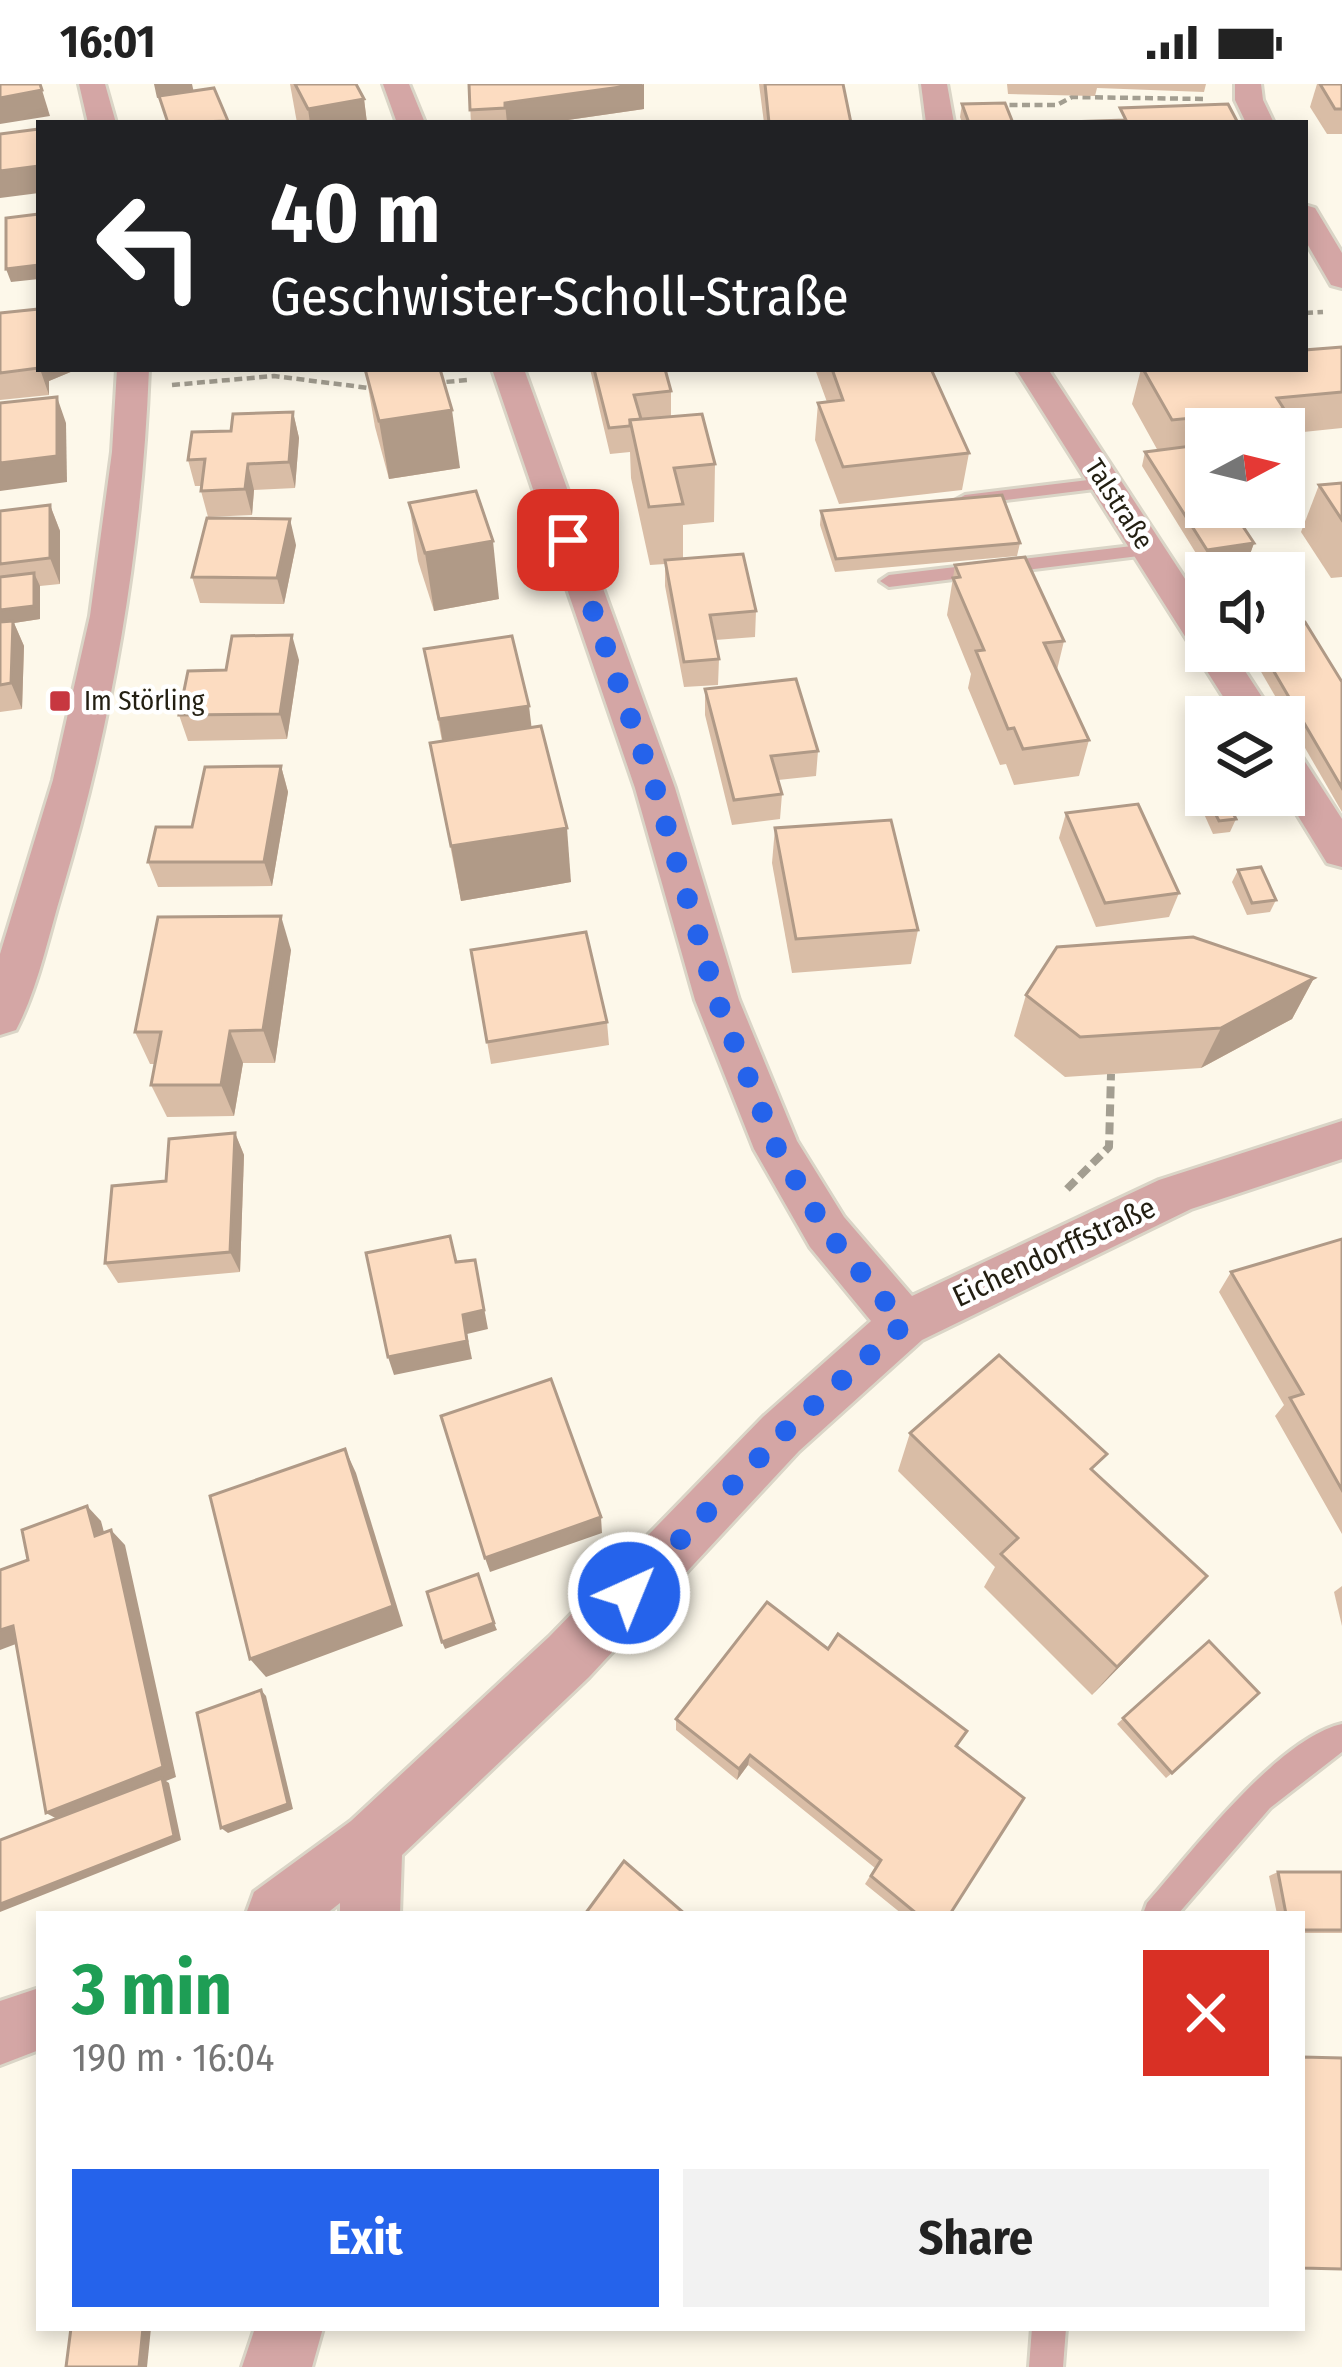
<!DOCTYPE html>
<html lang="en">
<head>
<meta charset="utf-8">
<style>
	body { margin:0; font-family:"Fira Sans Condensed",sans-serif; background:#f2f2f2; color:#222; height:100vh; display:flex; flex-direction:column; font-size:45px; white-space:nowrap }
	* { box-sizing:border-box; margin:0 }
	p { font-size:39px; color:#767676 }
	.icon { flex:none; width:66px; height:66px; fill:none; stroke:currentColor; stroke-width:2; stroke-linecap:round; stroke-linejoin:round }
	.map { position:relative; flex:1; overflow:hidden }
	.side { position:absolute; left:36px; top:1827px; width:1269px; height:420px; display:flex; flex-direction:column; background:#fff; border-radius:0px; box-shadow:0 6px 18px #0003 }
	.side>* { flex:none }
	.guide { position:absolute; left:36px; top:36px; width:1272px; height:252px; border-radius:0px; box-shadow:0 6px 18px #0003; background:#202124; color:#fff; overflow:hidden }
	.needle { width:78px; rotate:83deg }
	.buttons { position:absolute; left:1185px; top:324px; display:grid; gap:24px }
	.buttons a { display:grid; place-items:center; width:120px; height:120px; border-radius:0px; background:#fff; box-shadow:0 6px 18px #0003; font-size:60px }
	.pin { position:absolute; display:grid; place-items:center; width:102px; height:102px; color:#fff; margin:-51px; border-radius:24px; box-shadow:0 6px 18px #0006 }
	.me { position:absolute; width:132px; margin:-66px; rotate:44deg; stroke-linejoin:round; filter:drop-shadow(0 0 9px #0008) }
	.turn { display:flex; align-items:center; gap:42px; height:252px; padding:0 36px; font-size:54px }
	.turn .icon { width:156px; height:156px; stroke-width:2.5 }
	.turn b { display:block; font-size:84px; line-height:102px }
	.round { display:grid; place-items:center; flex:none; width:126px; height:126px; border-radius:0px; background:#f2f2f2 }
	.headline { display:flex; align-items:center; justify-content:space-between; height:204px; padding:0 36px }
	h1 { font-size:72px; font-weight:700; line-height:90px; color:#1e9e55 }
	.action { display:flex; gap:24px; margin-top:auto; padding:24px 36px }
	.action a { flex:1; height:138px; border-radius:0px; background:#2563eb; color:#fff; font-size:48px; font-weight:700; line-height:138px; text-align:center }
	.action a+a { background:#f2f2f2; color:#222 }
	.status { display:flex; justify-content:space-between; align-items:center; height:84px; padding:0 60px; background:#fff; direction:ltr }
	.status svg { height:33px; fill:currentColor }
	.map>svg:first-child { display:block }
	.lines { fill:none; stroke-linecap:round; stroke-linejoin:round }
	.lane-casing { stroke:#dad5c7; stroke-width:6 }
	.street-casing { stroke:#dad5c7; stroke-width:6 }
	.path-far1 { stroke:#a39e91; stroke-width:4.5; stroke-dasharray:8 4.5; stroke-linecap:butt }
	.path { stroke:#a39e91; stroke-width:8; stroke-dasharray:12 6; stroke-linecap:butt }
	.lane { fill:#d4a6a5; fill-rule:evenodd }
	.street { fill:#d4a6a5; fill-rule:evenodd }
	.wall { fill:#d9bda6 }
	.shaded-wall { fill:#b09a87 }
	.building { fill:#fcdcc1; stroke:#b09a87; stroke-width:3 }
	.route { stroke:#2563eb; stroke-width:21; stroke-dasharray:0 37.8 }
	.poi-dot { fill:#c73740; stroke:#fff; stroke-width:4.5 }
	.labels { text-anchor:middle; stroke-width:9; stroke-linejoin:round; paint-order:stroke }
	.far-street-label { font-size:27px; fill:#231f12; stroke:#fff }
	.far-poi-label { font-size:27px; fill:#231f12; stroke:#fff; text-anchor:start }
	.street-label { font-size:30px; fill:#231f12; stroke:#fff }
</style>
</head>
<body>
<div class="status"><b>16:01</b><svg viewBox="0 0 49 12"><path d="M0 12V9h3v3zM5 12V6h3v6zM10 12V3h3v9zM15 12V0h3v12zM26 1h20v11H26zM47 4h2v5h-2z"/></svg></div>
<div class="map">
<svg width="1342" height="2283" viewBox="0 0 1342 2283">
	<rect width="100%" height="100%" fill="#fdf8ea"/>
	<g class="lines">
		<defs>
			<g id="lane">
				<path d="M1105 394 1114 399 1111 403 965 421 956 416 965 411Z"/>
				<path d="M1149 460 1158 466 1155 470 889 503 880 497 889 491Z"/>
				<path d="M1342 1640V1668L1270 1724 1178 1830H1143L1147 1819C1191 1769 1278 1654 1342 1640Z"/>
				<path d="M1032 2244H1066L1063 2283H1029Z"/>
			</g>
			<g id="street">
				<path d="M79 0H105L116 39H88Z"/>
				<path d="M383 0H409L425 39H397Z"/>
				<path d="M921 0H947L954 39H926Z"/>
				<path d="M1235 0H1261L1263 16 1274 39H1246L1235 16Z"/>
				<path d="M1305 121 1315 124 1342 169V204L1331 201 1305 156Z"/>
				<path d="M117 285H149C142 463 113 636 62 807 48 853 38 904 16 946L0 951V870L53 696 90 532 112 368Z"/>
				<path d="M492 285H524L675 704 739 916 797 1057 844 1133 912 1212 1159 1096 1342 1037V1075L1191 1125 922 1256 799 1367 589 1593 402 1771 400 1830H340V1819L326 1830H246L254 1808 351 1737 549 1553 763 1333 871 1237 810 1163 754 1065 695 916 635 704Z"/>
				<path d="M1016 285H1048L1206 527V567H1232L1275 633H1236Z"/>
				<path d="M1284 663 1298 667 1342 735V783L1327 779 1284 709Z"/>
				<path d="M39 1904V1966L0 1981V1917Z"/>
				<path d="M255 2244H323L312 2283H242Z"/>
			</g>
		</defs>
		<use href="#lane" class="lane-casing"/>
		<use href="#street" class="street-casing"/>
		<g class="path-far1">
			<path d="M997 21H1057L1072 13 1207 15"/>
			<path d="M1305 229 1323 228"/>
			<path d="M434 299 467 296"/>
			<path d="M172 301 274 292 377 305"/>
		</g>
		<path class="path" d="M1067 1105 1109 1063 1111 990"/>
		<use href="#lane" class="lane"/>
		<use href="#street" class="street"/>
	</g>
	<g class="wall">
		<path d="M290 0H356L364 15 367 39H297Z"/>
		<path d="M469 0 644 25 547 39H471Z"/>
		<path d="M759 0H843L851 39H764Z"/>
		<path d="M1007 0H1206L1204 8 1097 4 1095 12 1008 10Z"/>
		<path d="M1317 0H1342V50H1327L1310 23Z"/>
		<path d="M962 20 1013 39H962L960 33Z"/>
		<path d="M0 229 39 285 73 287 49 297V311L0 316Z"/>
		<path d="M1342 263V344L1284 350V345H1206V369L1196 370 1254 459 1249 473 1202 479 1142 382 1145 368 1158 367 1132 320 1141 285H1305Z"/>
		<path d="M365 285 460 384 389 395 375 343Z"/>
		<path d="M590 285H665L671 307V332L715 380 714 438 683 441V475L756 527 755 553 715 556 719 575 718 601 684 603 665 502V480L650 481 631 394 630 368 610 370Z"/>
		<path d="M815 285H931L969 369 962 406 839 420 815 356 818 319 827 318Z"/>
		<path d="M293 328 299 354 295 404 254 406 252 431 208 433 201 407V402H195L188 376 231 347Z"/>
		<path d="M1342 399V493L1331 494 1301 448 1319 401Z"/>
		<path d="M409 419 499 515 434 527 418 477Z"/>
		<path d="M50 421 60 447V500L40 502V535L14 539 24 562 22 625 0 628V427Z"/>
		<path d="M821 427 1020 459 1017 472 835 488 820 441Z"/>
		<path d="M296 461 284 520 200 519 192 493Z"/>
		<path d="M955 481 1064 557 1057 586 1089 656 1079 692 1014 701 1006 680 1000 681 968 604 971 590 947 531Z"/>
		<path d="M424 565 531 643 571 798 461 817 430 659 442 657Z"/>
		<path d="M1249 567H1284L1342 598V728Z"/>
		<path d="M299 576 287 655 188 657 179 631Z"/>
		<path d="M705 605 818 667 816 692 778 696 782 710 780 735 732 741 705 631Z"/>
		<path d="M281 682 288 708 272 802 158 803 148 778 192 743Z"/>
		<path d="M1205 708 1236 735 1230 748 1213 750 1200 721Z"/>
		<path d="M1066 729 1179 809 1169 833 1096 843 1059 754Z"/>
		<path d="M775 744 918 846 911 880 792 889 772 779Z"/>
		<path d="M1238 786 1276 816 1270 828 1247 831 1232 798Z"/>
		<path d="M291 866 275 979H243L234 1032 167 1033 151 1001 155 980H150L135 948Z"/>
		<path d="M471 866 607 938 609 961 491 980Z"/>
		<path d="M1314 894 1292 935 1201 984 1065 993 1014 952 1026 911Z"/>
		<path d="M235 1049 244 1071 240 1188 118 1199 105 1179Z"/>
		<path d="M1342 1155V1450L1275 1332 1284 1321 1219 1208 1231 1188Z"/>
		<path d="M910 1349 1095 1388 1207 1492 1092 1611 984 1503 995 1483 898 1387Z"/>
		<path d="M1342 1502V1542L1334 1508Z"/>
		<path d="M1209 1557 1172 1689 1166 1694 1117 1640Z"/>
		<path d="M676 1635 957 1662 950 1830H902L865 1800 875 1784 748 1681 737 1696 676 1646Z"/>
		<path d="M1278 1788H1342V1849H1302V1830H1277L1269 1792Z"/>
	</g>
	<g class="shaded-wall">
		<path d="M154 0H192L194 9 157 14Z"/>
		<path d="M644 0V25L547 39H507L505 19Z"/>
		<path d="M42 6 50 32 0 40V14Z"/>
		<path d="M364 15 367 39H310L308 25Z"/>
		<path d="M39 82V109L0 114V87Z"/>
		<path d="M39 181V195L11 198 6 185Z"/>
		<path d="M40 285H72L73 287 49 297V311Z"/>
		<path d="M57 313 66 339 67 398 0 407V379Z"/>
		<path d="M452 326 460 384 389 395 379 337Z"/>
		<path d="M293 328 299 354 295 404 289 378Z"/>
		<path d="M248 380 254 406 252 431 245 405Z"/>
		<path d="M50 421 60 447V500L50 474Z"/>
		<path d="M290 435 296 461 284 520 277 494Z"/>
		<path d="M493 457 499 515 434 527 425 469Z"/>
		<path d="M1254 459 1249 473 1202 479 1207 466Z"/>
		<path d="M34 489 40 502V535L14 539 24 562 22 625 11 599 0 541V526Z"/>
		<path d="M292 551 299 576 287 655 280 630Z"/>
		<path d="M529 622 532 647 443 660 439 635Z"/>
		<path d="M281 682 288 708 272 802 264 778Z"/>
		<path d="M567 744 571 798 461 817 451 762Z"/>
		<path d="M281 832 291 866 275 979 263 946Z"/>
		<path d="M1314 894 1292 935 1201 984 1221 944Z"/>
		<path d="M230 947 243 979 234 1032 221 1001Z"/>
		<path d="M235 1049 244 1071 240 1188 230 1168Z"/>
		<path d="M475 1176 488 1245 467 1250 472 1275 394 1291 388 1273 463 1231Z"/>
		<path d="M345 1365 356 1389 403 1542 266 1593 250 1575Z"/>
		<path d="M87 1422 101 1437 109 1467 95 1452Z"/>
		<path d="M601 1433 602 1449 490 1488 485 1474Z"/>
		<path d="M111 1446 125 1461 176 1693 166 1697 169 1699 181 1756 0 1828V1820L63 1738 46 1729Z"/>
		<path d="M1207 1492 1178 1523 1092 1611 1117 1583Z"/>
		<path d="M494 1539 497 1546 445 1565 442 1558Z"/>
		<path d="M13 1542 29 1555 0 1566V1546Z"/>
		<path d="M261 1606 266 1612 293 1725 228 1749 221 1744Z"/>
		<path d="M750 1671 748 1681 737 1696 739 1685Z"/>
		<path d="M143 2244H151L147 2283H139Z"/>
	</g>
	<g class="building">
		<path d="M0 0H40L42 6 0 14Z"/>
		<path d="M295 0H356L364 15 308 25Z"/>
		<path d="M469 0H642L505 19V24L470 26Z"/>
		<path d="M765 0H843L851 39H769Z"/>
		<path d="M1320 0H1342V25H1335Z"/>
		<path d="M214 4 228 37 168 39 159 12Z"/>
		<path d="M1005 19 1013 39H969L962 20Z"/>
		<path d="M1228 20 1238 39H1037L1126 36 1120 24Z"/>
		<path d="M39 45V82L0 87V50Z"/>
		<path d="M39 130V181L6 185V134Z"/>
		<path d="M39 225V284L0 289V229Z"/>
		<path d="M1342 263V308L1277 314 1284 325 1172 336 1143 285H1305V266Z"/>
		<path d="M365 285H440L452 326 379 337Z"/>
		<path d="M594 285H665L671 307 634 311 641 335 630 336V342L609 344Z"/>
		<path d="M832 285H931L969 369 843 383 818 319 843 316Z"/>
		<path d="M57 313V372L0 379V319Z"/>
		<path d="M293 328 289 378 248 380 245 405 201 407 205 375 188 376 192 348 231 347 233 330Z"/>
		<path d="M702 330 715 380 674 384 683 420 649 423 630 336Z"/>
		<path d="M1191 362 1206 386V423H1230L1254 459 1207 466 1145 368Z"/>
		<path d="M1342 399V436L1319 401Z"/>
		<path d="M476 407 493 457 425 469 409 419Z"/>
		<path d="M1002 411 1020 459 836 475 821 427Z"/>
		<path d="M50 421V474L0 480V427Z"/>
		<path d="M207 434 290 435 277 494 192 493Z"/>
		<path d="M743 470 756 527 710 531 719 575 684 578 665 476Z"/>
		<path d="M1025 473 1064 557 1044 559 1089 656 1023 665 1014 644 1008 645 976 567 984 566 953 494 960 493 955 481Z"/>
		<path d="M34 489V522L0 526V493Z"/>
		<path d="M13 537 11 599 0 601V538Z"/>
		<path d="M1305 538 1342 598V704L1262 567H1284V541Z"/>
		<path d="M292 551 280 630 179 631 188 587 226 586 232 552Z"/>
		<path d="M512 552 529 622 439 635 424 565Z"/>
		<path d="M796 595 818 667 771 672 782 710 734 716 705 605Z"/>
		<path d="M541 642 567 744 451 762 430 659Z"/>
		<path d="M281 682 264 778H148L156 743H192L205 683Z"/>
		<path d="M1206 711H1224L1236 735 1219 737Z"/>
		<path d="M1138 720 1179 809 1105 819 1066 729Z"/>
		<path d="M891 736 918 846 796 855 775 744Z"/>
		<path d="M1261 783 1276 816 1252 819 1238 786Z"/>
		<path d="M281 832 263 946 230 947 221 1001H151L161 948H135L158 833Z"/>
		<path d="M586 848 607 938 487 958 471 866Z"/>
		<path d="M1193 853 1314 894 1221 944 1080 953 1026 911 1057 863Z"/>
		<path d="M235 1049 230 1168 105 1179 112 1102 166 1097 169 1055Z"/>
		<path d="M450 1152 456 1178 475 1176 484 1226 463 1231 467 1257 388 1273 366 1169Z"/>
		<path d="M1342 1155V1406L1290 1314 1303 1310 1231 1188Z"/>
		<path d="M999 1271 1107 1370 1091 1385 1207 1492 1117 1583 1001 1470 1018 1454 910 1349Z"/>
		<path d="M551 1295 601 1433 485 1474 441 1332Z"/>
		<path d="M345 1365 393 1522 250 1575 210 1412Z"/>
		<path d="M87 1422 95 1452 111 1446 163 1683 46 1729 13 1542 0 1546V1486L28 1476 22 1446Z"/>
		<path d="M478 1490 494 1539 442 1558 427 1508Z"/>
		<path d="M767 1518 828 1565 838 1550 967 1647 956 1662 1024 1714 950 1830H917L871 1792 881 1776 750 1671 739 1685 676 1635Z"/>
		<path d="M1209 1557 1259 1609 1172 1689 1123 1634Z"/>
		<path d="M261 1606 288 1720 221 1744 197 1629Z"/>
		<path d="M162 1694 174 1752 0 1820V1756Z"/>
		<path d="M624 1777 685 1830H585Z"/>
		<path d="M1278 1788H1342V1846H1302V1830H1286Z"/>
		<path d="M1302 1973 1342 1974V2185L1302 2184Z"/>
		<path d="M71 2244H143L139 2283H66Z"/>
	</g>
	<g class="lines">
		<path class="route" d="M568 456 655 704 717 916 777 1065 827 1148 904 1240 781 1351 629 1509"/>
	</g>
	<rect class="poi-dot" x="48" y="605" width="24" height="24" rx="6"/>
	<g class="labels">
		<g class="far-street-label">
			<text transform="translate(1119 420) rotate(57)" y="9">Talstraße</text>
		</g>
		<g class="far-poi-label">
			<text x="84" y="626">Im Störling</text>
		</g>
		<g class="street-label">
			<text transform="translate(1054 1168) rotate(-25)" y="10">Eichendorffstraße</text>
		</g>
	</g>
</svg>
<div class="buttons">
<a><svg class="needle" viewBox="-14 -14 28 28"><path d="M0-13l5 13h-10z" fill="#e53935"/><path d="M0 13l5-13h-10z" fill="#767676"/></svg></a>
<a><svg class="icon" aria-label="sound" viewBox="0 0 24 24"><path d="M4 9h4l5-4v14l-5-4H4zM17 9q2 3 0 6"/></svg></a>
<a><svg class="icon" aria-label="layers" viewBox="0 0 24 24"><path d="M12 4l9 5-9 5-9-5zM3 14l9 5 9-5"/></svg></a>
</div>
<div class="pin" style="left:568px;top:456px;background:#d93025"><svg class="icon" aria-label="arrive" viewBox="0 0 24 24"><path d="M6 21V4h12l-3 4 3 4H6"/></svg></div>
<svg class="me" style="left:629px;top:1509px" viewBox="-20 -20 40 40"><circle r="17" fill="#2563eb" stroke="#fff" stroke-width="3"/><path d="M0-11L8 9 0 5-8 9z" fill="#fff"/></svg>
<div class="guide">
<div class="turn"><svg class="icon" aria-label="left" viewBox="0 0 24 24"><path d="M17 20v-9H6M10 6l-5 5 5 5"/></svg><div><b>40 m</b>Geschwister-Scholl-Straße</div></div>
</div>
<section class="side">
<div class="headline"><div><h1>3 min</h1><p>190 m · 16:04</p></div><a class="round" style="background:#d93025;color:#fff"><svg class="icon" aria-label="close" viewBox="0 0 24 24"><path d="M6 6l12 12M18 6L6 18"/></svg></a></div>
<div class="action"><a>Exit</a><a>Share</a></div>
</section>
</div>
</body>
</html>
